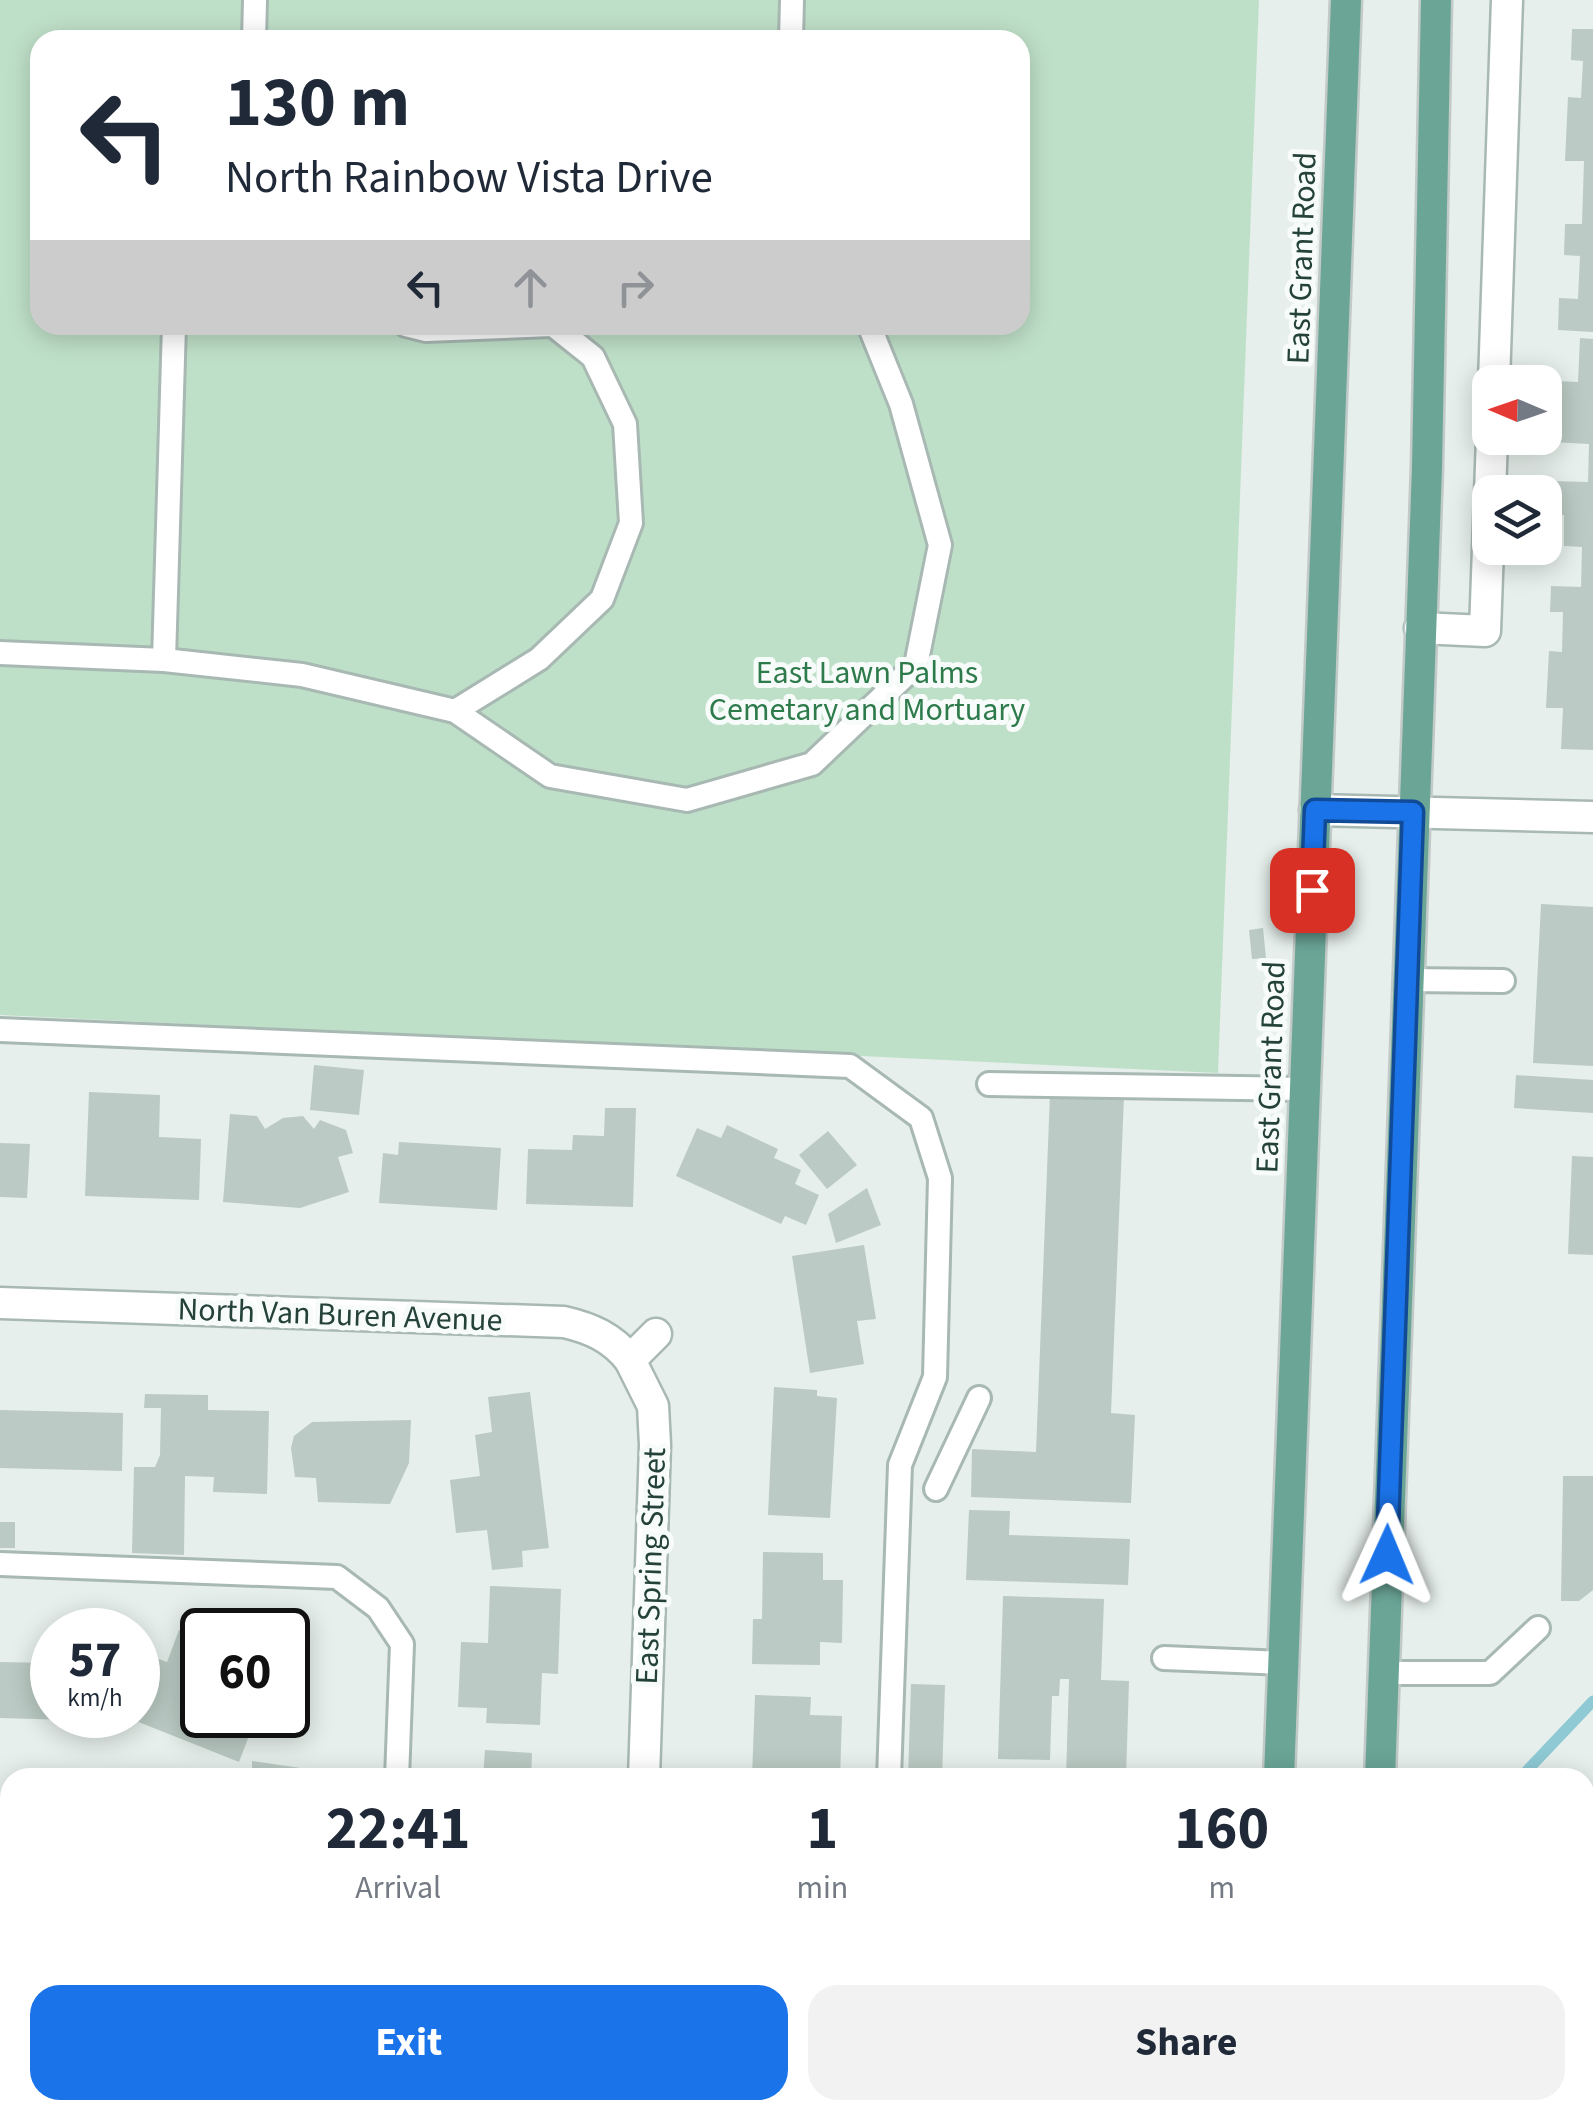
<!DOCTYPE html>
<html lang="en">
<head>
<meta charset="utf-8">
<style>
	body { margin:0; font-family:"Source Sans 3",sans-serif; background:#f2f2f3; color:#1f2937; height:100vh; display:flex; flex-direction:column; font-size:38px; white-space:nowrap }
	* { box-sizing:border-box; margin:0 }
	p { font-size:32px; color:#747a83 }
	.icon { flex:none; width:55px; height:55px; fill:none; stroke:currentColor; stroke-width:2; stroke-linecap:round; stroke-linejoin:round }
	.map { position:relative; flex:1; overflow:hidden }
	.sheet { position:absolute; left:0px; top:1768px; width:1595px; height:352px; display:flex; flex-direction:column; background:#fff; border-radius:30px 30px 0 0; box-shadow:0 5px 25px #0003 }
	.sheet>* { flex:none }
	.banner { position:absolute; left:30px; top:30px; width:1000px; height:305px; border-radius:30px; box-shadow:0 5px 25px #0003; background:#fff; color:#1f2937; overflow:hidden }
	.needle { width:65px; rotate:272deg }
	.fabs { position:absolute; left:1472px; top:365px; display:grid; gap:20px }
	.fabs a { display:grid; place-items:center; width:90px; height:90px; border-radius:20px; background:#fff; box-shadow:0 5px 25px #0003; font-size:50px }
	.speed { position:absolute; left:30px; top:1608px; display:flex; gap:20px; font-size:50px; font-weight:700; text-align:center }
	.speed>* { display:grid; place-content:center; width:130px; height:130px; border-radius:50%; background:#fff; box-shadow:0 5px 25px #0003; line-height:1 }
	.speed small { font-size:25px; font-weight:400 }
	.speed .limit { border:5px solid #111; border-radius:15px; background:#fff; color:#111 }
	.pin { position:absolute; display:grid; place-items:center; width:85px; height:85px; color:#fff; margin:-42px; border-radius:20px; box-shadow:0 5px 15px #0006 }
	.me { position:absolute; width:110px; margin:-55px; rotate:1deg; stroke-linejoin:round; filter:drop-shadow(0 0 8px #0008) }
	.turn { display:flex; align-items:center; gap:35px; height:210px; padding:0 30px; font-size:45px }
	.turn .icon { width:130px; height:130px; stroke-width:2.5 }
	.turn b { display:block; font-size:70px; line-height:85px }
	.lanes { display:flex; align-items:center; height:95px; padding:0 30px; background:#0003; justify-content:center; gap:50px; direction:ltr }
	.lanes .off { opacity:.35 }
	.eta { display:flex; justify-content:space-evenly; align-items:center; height:170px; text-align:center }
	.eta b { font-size:60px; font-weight:700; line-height:70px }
	.button { display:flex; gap:20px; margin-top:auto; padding:20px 30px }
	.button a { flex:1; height:115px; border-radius:30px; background:#1a73e8; color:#fff; font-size:40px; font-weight:700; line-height:115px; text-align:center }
	.button a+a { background:#f2f2f3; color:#1f2937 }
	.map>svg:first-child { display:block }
	.green { fill:#bfe0c8; fill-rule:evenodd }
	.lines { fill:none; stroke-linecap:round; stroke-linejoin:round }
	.stream { stroke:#8ec9d4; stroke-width:11 }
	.building { fill:#bbcac4 }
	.lane-casing { stroke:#a8b8b2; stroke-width:28 }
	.street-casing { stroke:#a8b8b2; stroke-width:35 }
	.primary-casing { stroke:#c2cac8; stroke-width:35 }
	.lane { stroke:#fff; stroke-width:22 }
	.street { stroke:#fff; stroke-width:30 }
	.primary { stroke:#6aa596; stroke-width:30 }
	.route-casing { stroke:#114b97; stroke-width:25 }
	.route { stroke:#1a73e8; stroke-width:18 }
	.labels { text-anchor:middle; stroke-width:10; stroke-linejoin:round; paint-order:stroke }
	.street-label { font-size:32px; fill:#24423a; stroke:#f7fbf9 }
	.park-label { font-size:32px; fill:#2d7a4b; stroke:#f7fbf9 }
</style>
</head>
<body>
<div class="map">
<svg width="1593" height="2119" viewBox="0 0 1593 2119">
	<rect width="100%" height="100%" fill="#e6efeb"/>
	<path class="green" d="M0 0H1259L1218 1073 0 1015ZM40 40H1020V325H40Z"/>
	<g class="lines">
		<g class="stream">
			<path d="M1520 1778 1593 1701"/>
			<path d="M1138 2119 1149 2110"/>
		</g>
	</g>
	<g class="building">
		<path d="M1572 29H1593V332L1558 330 1559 298 1578 299 1580 256 1564 255 1565 224H1582L1584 161H1565L1568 97 1581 98 1583 61 1571 60Z"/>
		<path d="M1580 338 1593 339V750L1561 749 1563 708H1546L1549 651 1562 652 1563 612H1550L1551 586 1581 587 1582 547 1564 546V515H1552V481L1588 482 1589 444 1552 442 1558 381 1578 382Z"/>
		<path d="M1541 904 1593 907V1066L1533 1063Z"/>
		<path d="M1263 928 1266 958 1252 959 1249 930Z"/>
		<path d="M314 1065 364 1070 359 1115 310 1110Z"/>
		<path d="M1516 1075 1593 1080V1113L1514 1108Z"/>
		<path d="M89 1092 160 1095 159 1137 201 1139 199 1200 85 1196Z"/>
		<path d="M1050 1094 1124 1096 1111 1413 1135 1415 1131 1503 971 1497 972 1449 1036 1452Z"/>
		<path d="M605 1108H636L633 1207 526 1204 528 1149 572 1150 573 1135 604 1136Z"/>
		<path d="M230 1114 257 1116 265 1129 283 1118 303 1116 314 1129 320 1120 346 1130 353 1153 338 1157 349 1192 300 1208 223 1202Z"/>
		<path d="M727 1125 778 1149 774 1158 801 1170 795 1184 819 1195 806 1225 785 1216 781 1224 676 1176 697 1128 721 1138Z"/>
		<path d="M828 1131 857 1165 827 1189 799 1155Z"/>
		<path d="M399 1142 501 1148 497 1210 379 1203 383 1153 398 1155Z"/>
		<path d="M0 1143 30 1144 27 1198 0 1197Z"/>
		<path d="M1572 1156 1593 1157V1255L1568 1254Z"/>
		<path d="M867 1188 881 1225 836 1243 828 1214Z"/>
		<path d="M864 1245 876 1319 857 1321 864 1364 810 1373 792 1256Z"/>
		<path d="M774 1387 817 1390V1396L837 1398 830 1518 768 1515Z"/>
		<path d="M530 1392 549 1548 522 1551 523 1567 492 1570 487 1530 456 1533 450 1480 480 1476 475 1435 492 1432 488 1397Z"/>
		<path d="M145 1394 208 1395V1410L269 1411 267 1494 213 1492 214 1477 185 1476 184 1555 132 1553 134 1467H155L160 1455 161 1408H144Z"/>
		<path d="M0 1410 123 1413 122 1471 0 1468Z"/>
		<path d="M411 1420 409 1463 390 1504 318 1502 316 1478 295 1477 291 1448 294 1436 312 1422Z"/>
		<path d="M1563 1476H1593V1590L1579 1601H1561Z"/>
		<path d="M969 1510 1010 1511 1009 1535 1130 1539 1128 1585 966 1580Z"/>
		<rect x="0" y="1522" width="15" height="26"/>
		<path d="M763 1552 823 1553V1580H843L842 1643 820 1642V1665L752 1664 753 1619H762Z"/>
		<path d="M490 1586 561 1589 558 1674 542 1673 540 1725 486 1723 487 1708 458 1707 461 1642 488 1643Z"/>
		<path d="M1003 1596 1104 1599 1101 1680 1129 1681 1126 1778H1066L1069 1679H1060L1059 1696H1052L1050 1760 998 1759Z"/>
		<path d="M179 1630 202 1640V1715H257L239 1762 121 1715H138V1665L142 1653 167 1662Z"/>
		<path d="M0 1662 52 1663V1715H103V1721L0 1718Z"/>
		<path d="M911 1684 945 1685 942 1778H908Z"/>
		<path d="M755 1695 811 1697 810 1715 842 1716 840 1778H752Z"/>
		<path d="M485 1750 532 1753 531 1778H483Z"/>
		<path d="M252 1761 314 1770V1778H252Z"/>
		<rect x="0" y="1919" width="10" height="58"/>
		<path d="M409 2110H500L497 2119H420L407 2115Z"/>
		<path d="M724 2110H783L781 2119H722Z"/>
	</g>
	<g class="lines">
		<defs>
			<g id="lane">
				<path d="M254 40 255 0"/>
				<path d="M791 40 792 0"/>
				<path d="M406 325 426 330 551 325"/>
				<path d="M0 653 164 660 302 675 455 711 550 776 687 800 812 764 916 665 940 545 901 404 869 325"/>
				<path d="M164 660 174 325"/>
				<path d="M455 711 539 659 602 599 631 523 625 424 593 357 553 325"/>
				<path d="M1406 980 1503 981"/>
				<path d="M0 1030 850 1066 921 1118 940 1178 935 1377 900 1465 889 1778"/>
				<path d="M989 1084 1305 1089"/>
				<path d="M936 1489 979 1398"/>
				<path d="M0 1564 337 1577 378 1608 402 1644 397 1778"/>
				<path d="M1164 1658 1283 1663"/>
				<path d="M1384 1673H1490L1538 1628"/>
				<path d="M1585 1859 1593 1852"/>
				<path d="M0 2075H10"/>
				<path d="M877 2119V2110"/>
			</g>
			<g id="street">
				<path d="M1494 382 1507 0"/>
				<path d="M1420 628 1485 631 1492 438"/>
				<path d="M1315 810 1593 817"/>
				<path d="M0 1303 564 1322C590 1328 612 1337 630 1360L656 1334"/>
				<path d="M630 1360 653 1406 655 1445 644 1778"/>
				<path d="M0 1816H10"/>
				<path d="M614 2119 615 2110"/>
			</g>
			<g id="primary">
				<path d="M1279 1778 1346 0"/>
				<path d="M1380 1778 1427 468 1436 0"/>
				<path d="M1264 2119V2110"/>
				<path d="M1365 2119 1366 2110"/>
			</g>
		</defs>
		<use href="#lane" class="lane-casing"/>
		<use href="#street" class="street-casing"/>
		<use href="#primary" class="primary-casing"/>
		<use href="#lane" class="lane"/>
		<use href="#street" class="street"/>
		<use href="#primary" class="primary"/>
	</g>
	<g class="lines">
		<defs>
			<path id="route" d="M1312 890 1315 810 1413 812 1387 1555"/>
		</defs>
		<use href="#route" class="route-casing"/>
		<use href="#route" class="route"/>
	</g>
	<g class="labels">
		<g class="street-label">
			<text transform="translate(1301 258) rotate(-88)" y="11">East Grant Road</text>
			<text transform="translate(1270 1067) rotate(-88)" y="11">East Grant Road</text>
			<text transform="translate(340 1314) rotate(2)" y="11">North Van Buren Avenue</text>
			<text transform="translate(650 1566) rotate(-88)" y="11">East Spring Street</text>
		</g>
		<g class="park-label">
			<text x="867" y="683">East Lawn Palms<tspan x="867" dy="37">Cemetary and Mortuary</tspan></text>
		</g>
	</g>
</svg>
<div class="fabs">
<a><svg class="needle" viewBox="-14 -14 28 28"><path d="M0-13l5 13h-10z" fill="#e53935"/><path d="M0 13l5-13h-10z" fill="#747a83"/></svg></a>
<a><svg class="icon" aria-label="layers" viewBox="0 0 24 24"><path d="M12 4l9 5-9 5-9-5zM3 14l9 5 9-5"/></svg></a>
</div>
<div class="speed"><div>57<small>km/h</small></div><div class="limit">60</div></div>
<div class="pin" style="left:1312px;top:890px;background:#d93025"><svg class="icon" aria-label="arrive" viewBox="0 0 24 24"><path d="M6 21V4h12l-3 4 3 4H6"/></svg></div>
<svg class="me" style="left:1387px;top:1555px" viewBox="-20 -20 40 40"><path d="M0-17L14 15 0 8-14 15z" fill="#1a73e8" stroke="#fff" stroke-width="4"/></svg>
<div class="banner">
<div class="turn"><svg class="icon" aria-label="left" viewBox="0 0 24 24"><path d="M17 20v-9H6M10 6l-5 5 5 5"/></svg><div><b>130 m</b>North Rainbow Vista Drive</div></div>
<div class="lanes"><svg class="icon" aria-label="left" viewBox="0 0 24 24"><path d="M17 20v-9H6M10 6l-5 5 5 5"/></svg><svg class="icon off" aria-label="ahead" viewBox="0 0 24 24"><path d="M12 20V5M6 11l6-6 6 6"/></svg><svg class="icon off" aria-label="right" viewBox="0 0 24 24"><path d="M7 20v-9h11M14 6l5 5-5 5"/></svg></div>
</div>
<section class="sheet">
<div class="eta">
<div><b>22:41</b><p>Arrival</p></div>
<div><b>1</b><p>min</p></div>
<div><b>160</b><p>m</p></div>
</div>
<div class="button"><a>Exit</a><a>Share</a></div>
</section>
</div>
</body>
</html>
